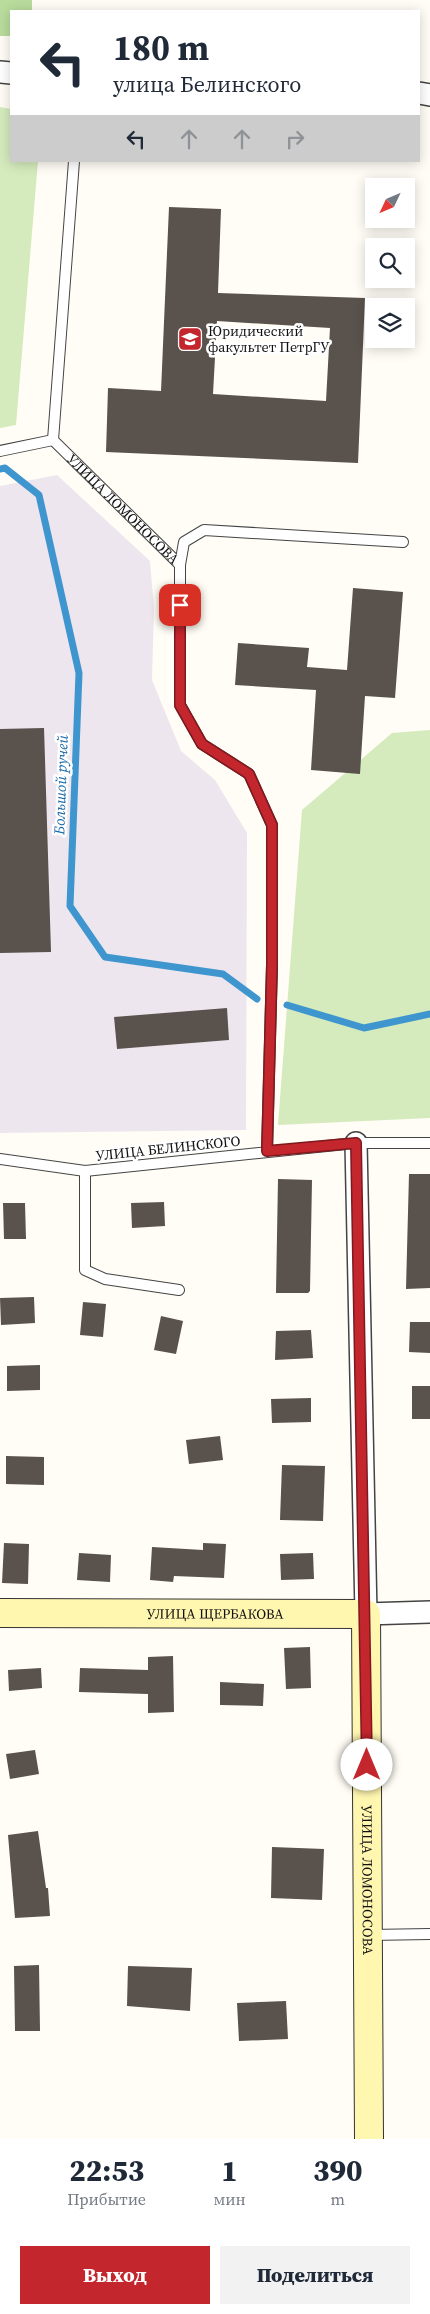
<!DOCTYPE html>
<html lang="ru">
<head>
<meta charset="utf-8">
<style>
	body { margin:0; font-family:"Source Serif 4",serif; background:#f2f2f3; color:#1f2937; height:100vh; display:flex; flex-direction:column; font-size:19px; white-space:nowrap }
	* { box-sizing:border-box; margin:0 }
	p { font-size:16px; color:#747a83 }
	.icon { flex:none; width:28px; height:28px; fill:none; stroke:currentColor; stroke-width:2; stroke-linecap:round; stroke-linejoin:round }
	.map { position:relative; height:2139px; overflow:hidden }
	.panel { display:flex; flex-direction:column; background:#fff; flex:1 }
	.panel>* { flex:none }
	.banner { position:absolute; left:10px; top:10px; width:410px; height:152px; border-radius:0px; box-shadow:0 2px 12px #0003; background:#fff; color:#1f2937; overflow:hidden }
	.needle { width:32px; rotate:226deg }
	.buttons { position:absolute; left:365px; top:178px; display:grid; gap:10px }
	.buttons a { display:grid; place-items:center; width:50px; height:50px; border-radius:0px; background:#fff; box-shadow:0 2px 12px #0003; font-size:25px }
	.pin { position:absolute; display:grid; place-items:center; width:42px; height:42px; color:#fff; margin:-21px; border-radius:10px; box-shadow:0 2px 8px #0006 }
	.me { position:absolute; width:55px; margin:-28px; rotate:0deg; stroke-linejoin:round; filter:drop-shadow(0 0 4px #0008) }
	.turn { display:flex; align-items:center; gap:18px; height:105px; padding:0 20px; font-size:22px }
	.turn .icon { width:65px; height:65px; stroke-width:2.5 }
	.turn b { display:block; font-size:35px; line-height:42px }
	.lanes { display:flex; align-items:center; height:48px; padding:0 20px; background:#0003; justify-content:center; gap:25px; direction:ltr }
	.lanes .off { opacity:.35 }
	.eta { display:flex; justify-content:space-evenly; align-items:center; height:85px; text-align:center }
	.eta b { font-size:30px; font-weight:800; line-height:35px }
	.action { display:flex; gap:10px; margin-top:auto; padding:10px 20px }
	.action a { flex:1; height:58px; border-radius:0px; background:#c4262e; color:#fff; font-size:20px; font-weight:800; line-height:58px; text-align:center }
	.action a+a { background:#f2f2f3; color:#1f2937 }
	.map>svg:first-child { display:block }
	.industrial { fill:#eee6ef }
	.green { fill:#d5ebbd }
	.forest { fill:#b9dc9c }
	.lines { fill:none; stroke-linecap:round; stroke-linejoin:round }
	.stream { stroke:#3f96cf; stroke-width:7 }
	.building { fill:#5a524d; fill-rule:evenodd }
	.lane-casing { stroke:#444; stroke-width:12 }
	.street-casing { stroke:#444; stroke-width:24 }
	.secondary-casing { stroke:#333; stroke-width:30 }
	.lane { stroke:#fff; stroke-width:10 }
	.street { stroke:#fff; stroke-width:21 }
	.secondary { stroke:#fff6b0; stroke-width:28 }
	.route-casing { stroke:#7f191e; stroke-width:12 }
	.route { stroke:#c4262e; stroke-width:9 }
	.labels { text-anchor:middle; stroke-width:5; stroke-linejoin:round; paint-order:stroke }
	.poi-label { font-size:14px; fill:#111; stroke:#fff; text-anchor:start }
	.street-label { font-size:14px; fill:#111; stroke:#fff }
	.water-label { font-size:15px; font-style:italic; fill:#1768a6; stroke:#fff }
</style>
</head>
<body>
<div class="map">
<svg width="430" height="2139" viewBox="0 0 430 2139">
	<rect width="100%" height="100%" fill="#fffdf5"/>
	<path class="industrial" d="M57 475 150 561 154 608 152 680 181 751 215 780 247 833 246 1130 0 1133V486Z"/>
	<g class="green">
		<path d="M0 107 11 109V161H38L16 425 0 428Z"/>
		<path d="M430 730V1118L278 1125 302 810 392 733Z"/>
	</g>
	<path class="forest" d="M0 0H32V11H11V36H0Z"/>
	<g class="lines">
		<g class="stream">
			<path d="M0 469 5 468 39 495 79 673 70 906 105 957 223 974 257 999"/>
			<path d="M287 1005 364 1028 430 1014"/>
		</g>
	</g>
	<g class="building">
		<path d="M169 207 221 209 218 293 365 298 358 463 106 452 108 388 161 391ZM217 321 330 328 326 401 213 394Z"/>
		<path d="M353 588 403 592 395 698 365 696 360 774 311 770 316 690 235 685 238 643 309 648 307 667 347 670Z"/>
		<path d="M44 728 51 952 0 953V729Z"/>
		<path d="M227 1008 229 1040 117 1049 114 1017Z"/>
		<path d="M409 1174H430V1288L406 1289Z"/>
		<path d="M278 1179 312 1180 310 1291 308 1293H276Z"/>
		<path d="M164 1202 165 1226 132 1228 131 1203Z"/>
		<path d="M3 1203H25L26 1239H4Z"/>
		<path d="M34 1297 35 1323 1 1325 0 1298Z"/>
		<path d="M83 1302 106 1304 103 1337 80 1335Z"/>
		<path d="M161 1316 183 1321 176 1354 154 1350Z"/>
		<path d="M410 1322H430V1353L409 1352Z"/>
		<path d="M311 1330 313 1358 275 1360 276 1331Z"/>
		<path d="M40 1365V1390L7 1391V1366Z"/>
		<rect x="412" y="1386" width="18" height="33"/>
		<path d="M311 1398V1422L272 1423 271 1399Z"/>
		<path d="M220 1436 223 1460 189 1464 186 1440Z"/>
		<path d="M6 1456 44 1457V1485L6 1484Z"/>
		<path d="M282 1465 325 1466 323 1521 280 1520Z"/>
		<path d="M4 1543 29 1544 28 1584 2 1583Z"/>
		<path d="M203 1543 226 1544 224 1578 174 1576 173 1582 150 1580 152 1547 203 1550Z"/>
		<path d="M79 1553 111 1555 110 1582 77 1580Z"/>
		<path d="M313 1553 314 1579 281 1580 280 1554Z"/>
		<path d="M310 1647 311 1688 286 1689 284 1648Z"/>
		<path d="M173 1656 174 1712 148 1713V1694L79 1692 80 1668 148 1670V1657Z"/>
		<path d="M41 1668 42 1688 9 1691 8 1670Z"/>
		<path d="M220 1682 264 1684 263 1706 220 1705Z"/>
		<path d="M35 1750 39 1774 10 1779 6 1754Z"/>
		<path d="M38 1831 46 1888H48L50 1916 15 1918 8 1835Z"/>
		<path d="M272 1847 324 1849 322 1900 271 1898Z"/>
		<path d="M39 1965 40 2031H15L14 1966Z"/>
		<path d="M128 1966 192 1968 190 2011 127 2006Z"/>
		<path d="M286 2001 288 2039 239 2041 237 2003Z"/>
	</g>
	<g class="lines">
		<defs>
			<g id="lane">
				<path id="s1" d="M74 161 53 440 180 565V705L202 744 249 774 272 825V965L267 1151"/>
				<path d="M0 451 53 440"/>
				<path d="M180 565 184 542 204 530 403 542"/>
				<path d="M0 1159 85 1171 356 1143H430"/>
				<path d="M85 1171V1270L105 1279 179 1290"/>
				<path d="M369 1935 430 1934"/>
			</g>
			<g id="street">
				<path d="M0 72 11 73"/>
				<path d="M419 93 430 95"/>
				<path d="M356 1143 366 1614 430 1612"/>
			</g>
			<g id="secondary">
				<path id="s2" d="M0 1613 366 1614 369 2139"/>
			</g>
		</defs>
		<use href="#lane" class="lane-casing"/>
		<use href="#street" class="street-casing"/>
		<use href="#secondary" class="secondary-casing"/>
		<use href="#lane" class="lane"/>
		<use href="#street" class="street"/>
		<use href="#secondary" class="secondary"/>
	</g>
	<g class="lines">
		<defs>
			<path id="route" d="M180 605V705L202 744 249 774 272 825V965L267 1151 356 1143 367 1765"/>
		</defs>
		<use href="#route" class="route-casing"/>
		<use href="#route" class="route"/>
	</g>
	<defs>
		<symbol id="university-square" viewBox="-11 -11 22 22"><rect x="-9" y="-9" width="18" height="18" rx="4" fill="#c4262e" stroke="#fff"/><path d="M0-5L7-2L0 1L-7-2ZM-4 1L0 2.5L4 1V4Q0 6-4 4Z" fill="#fff"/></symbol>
	</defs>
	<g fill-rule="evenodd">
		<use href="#university-square" x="176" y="325" width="28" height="28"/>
	</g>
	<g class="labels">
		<g class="poi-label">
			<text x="208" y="336">Юридический<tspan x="208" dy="16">факультет ПетрГУ</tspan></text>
		</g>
		<g class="street-label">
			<text dy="5" stroke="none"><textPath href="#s1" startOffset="378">УЛИЦА ЛОМОНОСОВА</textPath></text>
			<text transform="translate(168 1148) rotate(-6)" y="5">УЛИЦА БЕЛИНСКОГО</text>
			<text dy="5" stroke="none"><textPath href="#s2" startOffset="215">УЛИЦА ЩЕРБАКОВА</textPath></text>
			<text dy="5" stroke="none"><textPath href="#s2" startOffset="632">УЛИЦА ЛОМОНОСОВА</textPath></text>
		</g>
		<g class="water-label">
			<text transform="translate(61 785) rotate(-88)" y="5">Большой ручей</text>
		</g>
	</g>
</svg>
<div class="buttons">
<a><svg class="needle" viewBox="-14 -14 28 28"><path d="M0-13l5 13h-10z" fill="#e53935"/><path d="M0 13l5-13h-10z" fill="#747a83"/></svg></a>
<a><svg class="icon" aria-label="search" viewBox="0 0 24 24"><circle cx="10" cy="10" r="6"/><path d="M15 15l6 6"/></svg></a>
<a><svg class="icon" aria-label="layers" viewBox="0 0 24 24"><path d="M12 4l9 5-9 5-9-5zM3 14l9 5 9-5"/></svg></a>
</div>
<div class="pin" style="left:180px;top:605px;background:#d93025"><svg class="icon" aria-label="arrive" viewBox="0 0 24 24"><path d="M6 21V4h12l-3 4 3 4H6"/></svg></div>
<svg class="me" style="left:367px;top:1765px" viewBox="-20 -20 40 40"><circle r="19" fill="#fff"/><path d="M0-13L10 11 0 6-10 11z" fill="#c4262e"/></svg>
<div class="banner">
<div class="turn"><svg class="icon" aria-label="left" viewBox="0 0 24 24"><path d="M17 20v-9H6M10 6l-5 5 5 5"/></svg><div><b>180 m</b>улица Белинского</div></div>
<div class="lanes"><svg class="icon" aria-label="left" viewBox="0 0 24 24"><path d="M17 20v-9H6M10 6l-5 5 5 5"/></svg><svg class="icon off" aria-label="ahead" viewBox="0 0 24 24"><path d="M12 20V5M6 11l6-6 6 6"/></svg><svg class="icon off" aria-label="ahead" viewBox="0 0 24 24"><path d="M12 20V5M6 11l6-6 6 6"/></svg><svg class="icon off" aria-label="right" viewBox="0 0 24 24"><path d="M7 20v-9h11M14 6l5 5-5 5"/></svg></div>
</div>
</div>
<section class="panel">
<div class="eta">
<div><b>22:53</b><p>Прибытие</p></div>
<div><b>1</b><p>мин</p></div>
<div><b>390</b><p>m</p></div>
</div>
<div class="action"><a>Выход</a><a>Поделиться</a></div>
</section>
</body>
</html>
